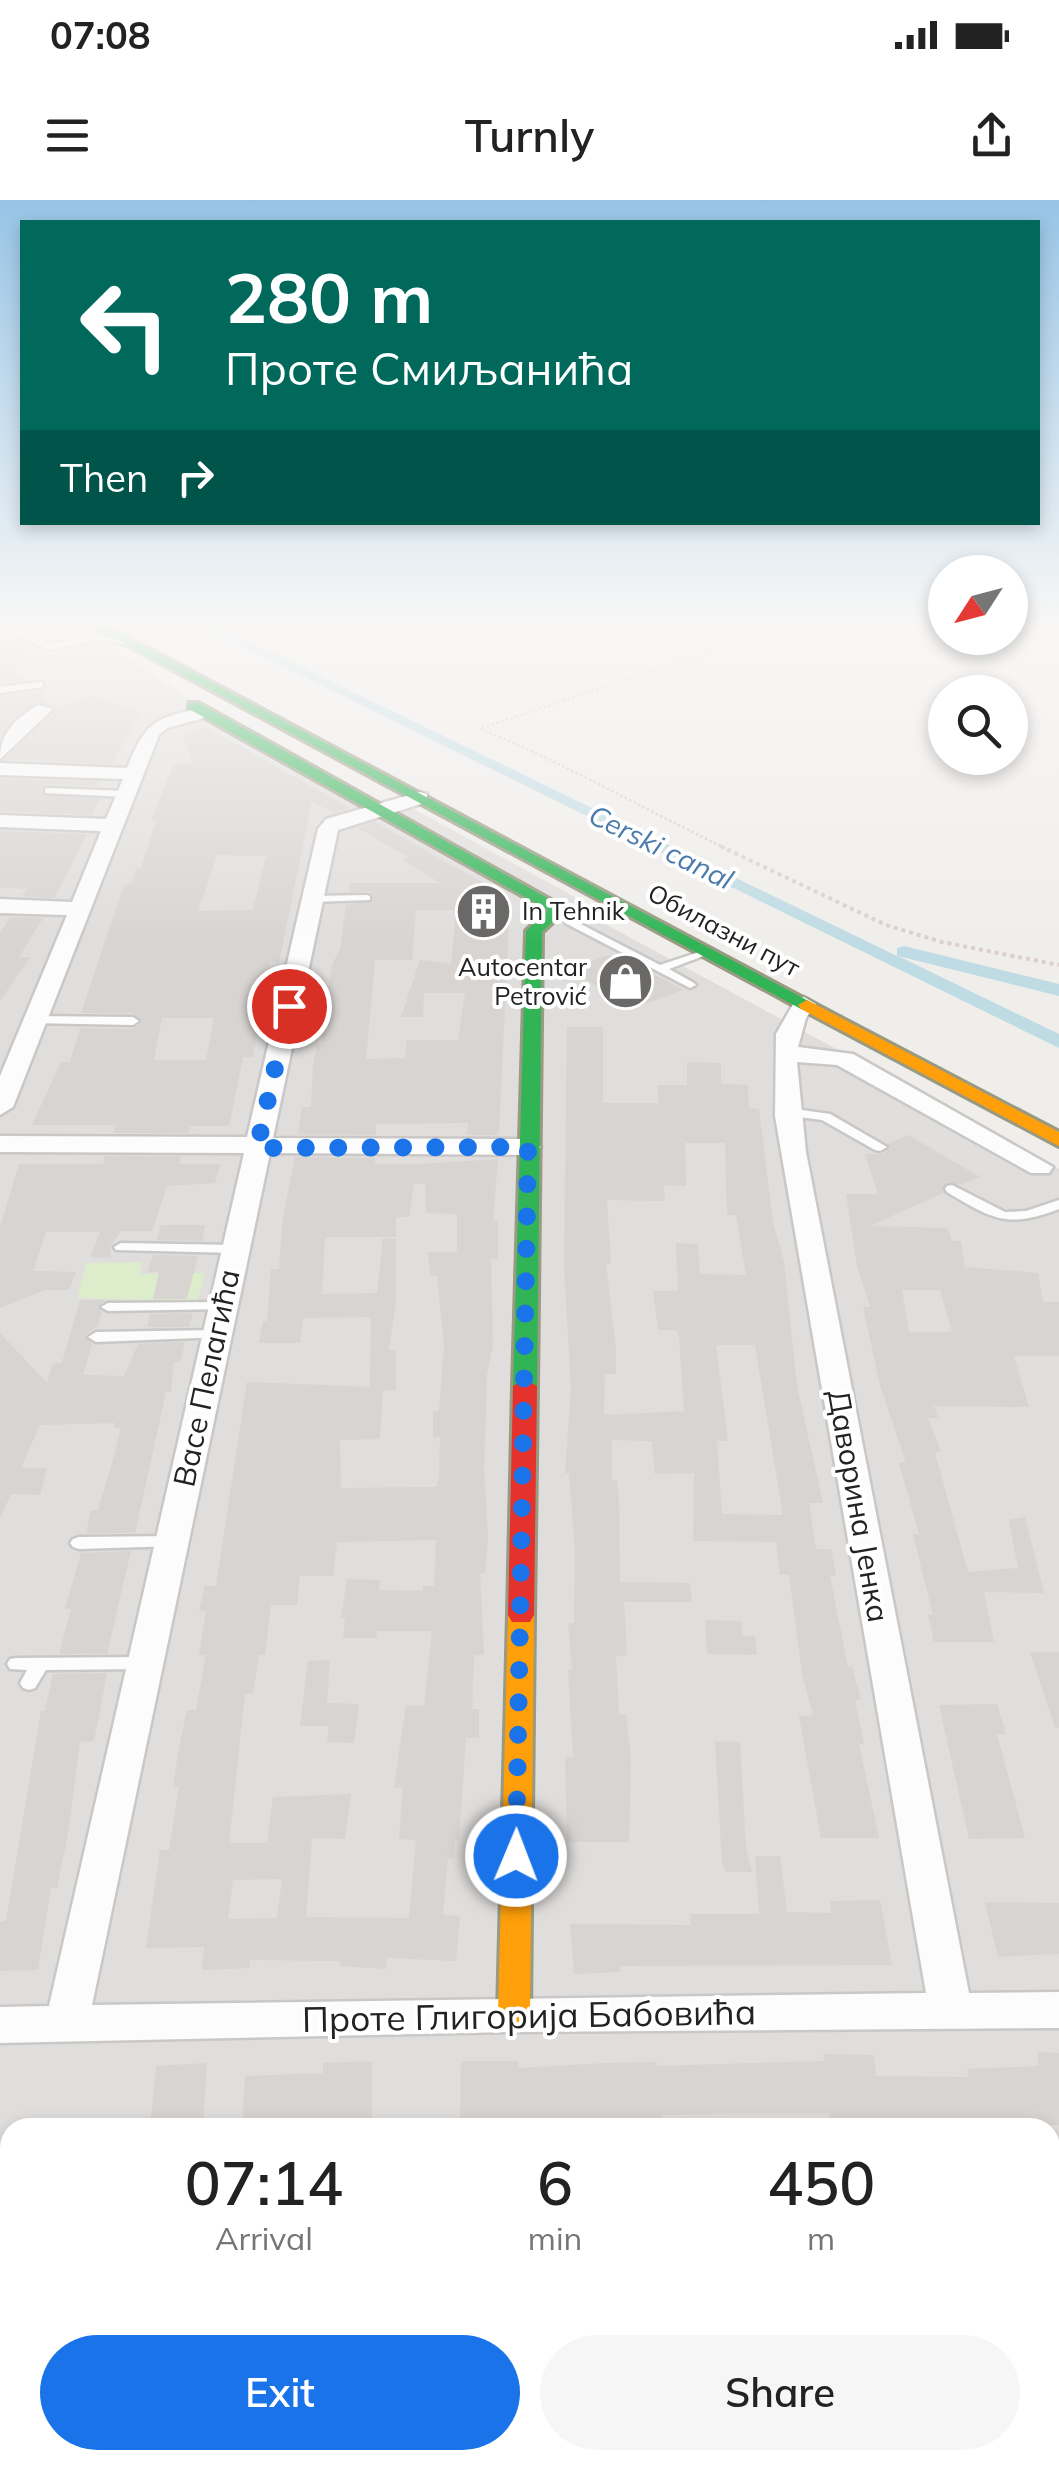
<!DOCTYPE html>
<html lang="en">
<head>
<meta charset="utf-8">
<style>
	body { margin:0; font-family:Mulish,sans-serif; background:#f6f6f6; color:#222; height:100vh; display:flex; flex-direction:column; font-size:38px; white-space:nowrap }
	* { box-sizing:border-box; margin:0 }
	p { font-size:32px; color:#767676 }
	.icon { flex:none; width:55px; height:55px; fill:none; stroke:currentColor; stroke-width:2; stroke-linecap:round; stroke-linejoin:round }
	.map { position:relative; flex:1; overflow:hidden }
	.drawer { position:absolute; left:0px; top:1918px; width:1060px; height:352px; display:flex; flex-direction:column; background:#fff; border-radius:30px 30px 0 0; box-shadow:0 5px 15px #0003 }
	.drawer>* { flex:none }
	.top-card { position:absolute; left:20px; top:20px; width:1020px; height:305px; border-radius:0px; box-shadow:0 5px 15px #0003; background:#00695c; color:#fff; overflow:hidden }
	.needle { width:65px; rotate:234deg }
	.controls { position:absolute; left:928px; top:355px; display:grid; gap:20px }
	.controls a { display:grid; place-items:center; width:100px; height:100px; border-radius:50%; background:#fff; box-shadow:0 5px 15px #0003; font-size:50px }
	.pin { position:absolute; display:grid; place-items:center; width:85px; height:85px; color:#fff; margin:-42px; border:5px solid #fff; border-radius:50%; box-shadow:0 2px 10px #0007 }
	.me { position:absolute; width:110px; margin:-55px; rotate:1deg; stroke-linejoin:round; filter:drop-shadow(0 0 8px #0008) }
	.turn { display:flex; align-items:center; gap:35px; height:210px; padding:0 40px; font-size:45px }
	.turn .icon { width:130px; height:130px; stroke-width:2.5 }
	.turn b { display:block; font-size:70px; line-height:85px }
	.then { display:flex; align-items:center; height:95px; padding:0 40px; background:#0003; gap:20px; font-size:38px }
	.eta { display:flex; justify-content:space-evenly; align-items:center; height:170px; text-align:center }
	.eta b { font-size:60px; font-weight:600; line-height:70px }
	.cta { display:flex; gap:20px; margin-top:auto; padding:20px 40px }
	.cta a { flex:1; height:115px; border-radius:60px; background:#1a73e8; color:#fff; font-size:40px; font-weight:600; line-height:115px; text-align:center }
	.cta a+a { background:#f6f6f6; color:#222 }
	.status { display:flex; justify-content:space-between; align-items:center; height:70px; padding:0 50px; background:#fff; direction:ltr }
	.status svg { height:28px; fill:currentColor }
	header { display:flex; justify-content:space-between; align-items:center; height:130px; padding:0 40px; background:#fff; font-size:45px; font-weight:600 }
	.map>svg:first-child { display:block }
	.residential { fill:#dfdedc; fill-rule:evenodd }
	.commercial { fill:#f1e3e1 }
	.grass { fill:#ddeccb }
	.parking { fill:#e0dfde }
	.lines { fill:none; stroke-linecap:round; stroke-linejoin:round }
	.canal { fill:#bfdbe3; fill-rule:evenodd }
	.building { fill:#d7d4d2; fill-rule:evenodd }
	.lane-casing { stroke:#c9c8c7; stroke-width:5 }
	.street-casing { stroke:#c9c8c7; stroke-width:5 }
	.fast-casing { stroke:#999a82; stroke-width:6 }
	.slow-casing { stroke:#999a82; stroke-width:6 }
	.jam-casing { stroke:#999a82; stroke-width:6 }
	.path-far1 { stroke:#dccecd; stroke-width:2.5; stroke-dasharray:2.5 2.5; stroke-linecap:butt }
	.path { stroke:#dccecd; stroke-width:4; stroke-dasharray:4 4; stroke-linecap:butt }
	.lane { fill:#fdfcfc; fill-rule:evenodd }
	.street { fill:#fdfcfc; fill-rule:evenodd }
	.fast { fill:#30b455; fill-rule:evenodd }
	.slow { fill:#ff9f0a; fill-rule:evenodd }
	.jam { fill:#e5322d; fill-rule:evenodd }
	.route { stroke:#1a73e8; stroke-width:18; stroke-dasharray:0 32.4 }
	.labels { text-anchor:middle; stroke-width:8; stroke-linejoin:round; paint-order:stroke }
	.far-poi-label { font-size:25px; fill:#222; stroke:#fff; text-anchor:start }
	.far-street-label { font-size:25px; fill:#222; stroke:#fff }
	.far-water-label { font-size:28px; font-style:italic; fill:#4a7aab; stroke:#fff }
	.street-label { font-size:30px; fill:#222; stroke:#fff }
	.near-street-label { font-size:35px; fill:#222; stroke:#fff }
</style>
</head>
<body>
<div class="status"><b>07:08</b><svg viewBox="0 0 49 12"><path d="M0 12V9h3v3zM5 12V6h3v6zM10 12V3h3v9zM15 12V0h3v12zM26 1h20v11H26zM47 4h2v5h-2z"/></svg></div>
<header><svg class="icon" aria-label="menu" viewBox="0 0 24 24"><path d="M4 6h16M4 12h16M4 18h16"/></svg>Turnly<svg class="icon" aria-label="share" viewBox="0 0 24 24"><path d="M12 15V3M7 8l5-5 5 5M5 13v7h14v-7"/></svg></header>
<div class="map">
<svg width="1059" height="2269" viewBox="0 0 1059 2269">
	<rect width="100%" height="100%" fill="#f0eeeb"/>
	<path class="residential" d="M0 434 41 456 112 447 197 504 1059 969V2269H0ZM10 1928H1050V2260H10Z"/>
	<path class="commercial" d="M0 427H72L112 447 41 456 0 434Z"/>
	<path class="grass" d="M142 1062 140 1074 205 1073 197 1102 77 1098 86 1063Z"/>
	<g class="parking">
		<path d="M412 608 595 708 581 712 397 612Z"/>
		<path d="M822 864 831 866 1059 992 1035 1004 873 913 804 904 801 868Z"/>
	</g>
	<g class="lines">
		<path class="canal" d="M202 427H219L897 756V748L904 746 1059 784V796L898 756 1059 834V848Z"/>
	</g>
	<g class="building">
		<path d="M19 440 33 447 11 469 24 480 0 483V451Z"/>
		<path d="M37 492 53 505 36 502 14 518 0 539V497Z"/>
		<path d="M92 496 140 511 112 564 5 559 56 507Z"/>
		<path d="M204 526 350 608 333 613 312 601 279 762 270 761 253 857H243L229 926H190L188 933H113L116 925H32L61 862H70L80 828 133 829 143 822 133 813H81L124 685 132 683 136 668H141L156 621H151L171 571 176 563H194L182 536ZM217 655 266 656 253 710 198 711ZM162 818H214L206 860H154Z"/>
		<path d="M0 579 100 582 97 586 47 584 41 593 100 599 92 615 0 611Z"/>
		<path d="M375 622 510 698 499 935H467L468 923 376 924V935L298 934 302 907H311L313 865 317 844H321L332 765 340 749 346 705 374 700 371 692H349L350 683H440L401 659 409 658 358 628ZM416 710H456L451 764 420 760 401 817H423L424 793H465L458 840H407L405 858 366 859 375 760H412Z"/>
		<path d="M0 631 87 634 54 698 22 696 27 689 0 688Z"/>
		<path d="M10 717 43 718 19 757H30L0 801V733Z"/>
		<path d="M609 755 638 771 644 769 683 790 634 808 568 769Z"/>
		<path d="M567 827H603V903H659L657 885H687V862L721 863V884L748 885 749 908 759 909 773 1022 784 1062 797 1186 823 1303H809L816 1349H831L836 1376H830L848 1467H852L861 1500 855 1501 864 1544H859L879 1638H821L799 1516 813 1515 802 1474 789 1375H780L776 1342 693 1341 694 1273 655 1274 652 1241 612 1240V1280H617L619 1302 620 1382 690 1383 692 1402H624L627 1455 616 1456 619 1514H626L631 1558 629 1642H567L565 1557H573L568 1469H572L568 1423H574L575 1350 569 1273H565L571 1188 564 1066ZM685 943H725L727 1015H736L746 1075 700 1074 698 1044 676 1043 678 1091H653L658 1130H676L679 1136 684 1211 604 1215 605 1174H616V1149L606 1064H611L607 1000 665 1001 664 985 686 986ZM716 1145H755L783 1315 722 1314 717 1241H728Z"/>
		<path d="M908 935 980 977 961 985 946 982 943 993 870 1026 948 1028 952 1041H961L965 1067 1038 1073 1043 1102H1059V1156H1014L1029 1207 934 1206 938 1218H928L941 1252 935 1253 968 1372 1018 1368 1009 1320 1025 1317 1044 1393 984 1392 994 1442H934L928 1415H933L913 1334H919L899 1263H906L880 1185 863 1107H870L857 1066 846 994H878L865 954H882L891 948 888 944ZM902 1090H940L952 1132H909Z"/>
		<path d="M105 956H181L179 964H220L215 983 167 986 152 1031H121L110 1046 111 1058 90 1057 100 1032H46L33 1071 76 1072 69 1090H45L0 1108V1027L19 964H103Z"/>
		<path d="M295 957 375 958V964H419L498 959 493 1020H498V1059H491L493 1145 487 1174 484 1270 488 1337 485 1373H480L484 1455H474L472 1509H479V1538H466L459 1640H455L453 1659H448L443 1715 460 1716 456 1761 387 1758 386 1769 339 1766 340 1761 250 1760 249 1768 202 1770 204 1747 146 1748 160 1650H169L179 1587H173L178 1553 187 1510H196L206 1455H199L206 1411H199L205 1386H216L247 1182 370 1187 371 1117 303 1118 300 1143H259L263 1121H267L271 1069H279L283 1017ZM414 984H425L426 1013 457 1014V1052H428L430 1075 437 1076 444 1144 439 1211H433V1238L440 1237 439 1278 436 1287 341 1288 340 1240 380 1239 383 1190 396 1191V1150H389L396 1101V1039L383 1038 377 1093 322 1094 325 1037H396V1017H409ZM436 1340 434 1386H423L422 1391 379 1390 380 1380 347 1379 341 1418H345L343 1438H376L377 1431H432L424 1506 406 1505 394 1587 403 1588 399 1639 416 1640 409 1718 306 1717 312 1638 345 1639 351 1594 273 1597 267 1643H229L245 1494H253L259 1455H265L271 1405H297L300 1376H333L337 1342ZM282 1679 277 1718 228 1719 233 1680Z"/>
		<path d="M161 1025H205L202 1041 157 1040Z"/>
		<path d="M153 1055 198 1056 187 1099H153L159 1072H148Z"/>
		<path d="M80 1100H105L97 1106 102 1112 98 1125 84 1136 92 1144 83 1175 124 1176 138 1144 185 1142 180 1162H174L171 1192H166L135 1333H86L91 1310H98L113 1260 121 1228H114L115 1223 40 1225 21 1268H47L40 1295 11 1294 0 1318V1133L47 1183 53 1163H62Z"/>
		<path d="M193 1113 189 1127H147L150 1114Z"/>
		<path d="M131 1351 107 1454H59L71 1409H65L81 1353Z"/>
		<path d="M705 1420 741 1421 742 1436H755L757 1455 707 1454Z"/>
		<path d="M1030 1452H1059V1528H1055Z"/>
		<path d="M330 1460 327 1503 359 1504 354 1543 327 1542 329 1526H300L308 1461Z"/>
		<path d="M107 1473 94 1541 80 1542 68 1634 57 1688H51L38 1770 0 1771V1722L6 1721 41 1511H45L53 1474Z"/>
		<path d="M997 1504 1006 1534H997L1025 1638 969 1639 939 1505Z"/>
		<path d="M715 1541 740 1542 746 1647 752 1672H726L722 1664Z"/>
		<path d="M755 1656H780L787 1712 831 1713 830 1701 880 1700 892 1765 620 1766 621 1772 574 1774 570 1724 691 1725 690 1714H759Z"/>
		<path d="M985 1702 1059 1703V1754L998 1757Z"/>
		<path d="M1037 1852 1059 1853V1925L981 1927 980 1920 862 1918 864 1928H832L830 1913H748L661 1915 662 1922 460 1927 461 1861H518V1868L606 1863 657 1862V1866L824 1861 823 1854 874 1855 876 1876 969 1877 967 1869 1039 1866Z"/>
		<path d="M372 1861V1918L300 1920V1928H242L245 1876 323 1873V1863Z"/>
		<path d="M207 1863 203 1925 150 1927 156 1866Z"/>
	</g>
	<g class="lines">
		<defs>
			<g id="lane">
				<path d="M2 427H12L49 444 91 436 75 427H85L108 438 131 442 127 445 99 440 48 450Z"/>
				<path d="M40 482 43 483V487L0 493V487Z"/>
				<path d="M48 588 126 591 131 594 126 597 45 593V589Z"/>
				<path d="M366 695 370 696V700L312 702 307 699 312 696Z"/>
				<path d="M571 719 660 765 708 749 714 752 669 769 694 783 696 785 690 788 567 724 565 722Z"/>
				<path d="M34 816 133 817 139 821 133 825 30 823V817Z"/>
				<path d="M788 908 830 914 887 947 880 951 875 950 822 920 783 915 782 912 783 909Z"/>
				<path d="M952 985 1005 1012 1026 1011 1059 1000V1009C1007 1029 992 1019 947 992L945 989 947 986Z"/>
				<path d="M121 1043 235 1045 242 1049 235 1053 116 1050 114 1047Z"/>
				<path d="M223 1102 228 1103 230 1106 228 1109 108 1111 101 1107 108 1103Z"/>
				<path d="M217 1130 224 1134 222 1137 96 1142 88 1137 96 1132Z"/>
				<path d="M171 1336 177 1338 179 1342 177 1346 79 1349 73 1347 70 1343 73 1339 79 1337Z"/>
				<path d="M145 1457 151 1458 154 1463 151 1468 145 1469 46 1470 35 1488 29 1490 23 1488 20 1483 27 1470 10 1469 7 1464 10 1459 16 1458Z"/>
			</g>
			<g id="street">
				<path d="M38 505 53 509 0 559C0 533 16 518 38 505Z"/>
				<path d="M205 507 214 512 211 516 167 528 159 535 13 907 0 915V876L67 715 0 713V699L72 702 101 631 0 627V615L106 619 123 579 0 575V563L127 568C147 519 155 519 205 507Z"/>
				<path d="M420 592 427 594V602L338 630 273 938 528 939 541 947 528 955 270 953 92 1805 926 1793 775 916 776 834 796 799 804 797 816 804 806 818 798 847 853 854 1053 967 1049 973H1031L837 865 797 862 806 952 969 1793 1059 1792V1828L514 1832 0 1843V1807L49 1806 244 953 0 952V936L247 937 318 629 326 619Z"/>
			</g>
			<g id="fast">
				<path d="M94 427H108L816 805 807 810 801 809Z"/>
				<path d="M189 503H199L567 709 542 732 537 1186 533 1191H517L513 1186 526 731 548 710 189 509Z"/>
			</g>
			<g id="slow">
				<path d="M807 800 1059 932V946L801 809 798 805Z"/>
				<path d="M521 1406 530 1408 534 1415 530 1814 525 1824 514 1828 503 1824 498 1814 508 1415 512 1408Z"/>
			</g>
			<path id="jam" d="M525 1179 537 1186 534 1415 530 1422H512L508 1415 513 1186Z"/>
		</defs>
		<use href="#lane" class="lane-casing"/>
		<use href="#street" class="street-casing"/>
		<use href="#fast" class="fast-casing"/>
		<use href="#slow" class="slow-casing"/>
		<use href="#jam" class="jam-casing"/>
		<g class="path-far1">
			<path d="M482 528 787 427"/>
			<path d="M480 529C565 563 643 609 725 648"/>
		</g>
		<path class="path" d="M720 646 886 725 942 742 1059 765"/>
		<use href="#lane" class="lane"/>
		<use href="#street" class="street"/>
		<use href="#fast" class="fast"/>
		<use href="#slow" class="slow"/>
		<use href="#jam" class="jam"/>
	</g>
	<linearGradient id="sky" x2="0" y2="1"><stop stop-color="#97c4e6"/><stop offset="0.57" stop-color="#f8f7f6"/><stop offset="1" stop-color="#f8f7f6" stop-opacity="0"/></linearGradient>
	<rect width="1059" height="744" fill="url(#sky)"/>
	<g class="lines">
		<path class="route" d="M289 806 257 948 528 947 516 1656"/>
	</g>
	<defs>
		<symbol id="building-disc" viewBox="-11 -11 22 22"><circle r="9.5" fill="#6a6968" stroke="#fff"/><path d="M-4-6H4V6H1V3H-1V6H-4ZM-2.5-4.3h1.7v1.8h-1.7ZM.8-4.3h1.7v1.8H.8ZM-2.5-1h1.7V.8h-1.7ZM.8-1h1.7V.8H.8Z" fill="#fff"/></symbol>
		<symbol id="shop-disc" viewBox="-11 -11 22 22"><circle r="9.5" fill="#6a6968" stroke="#fff"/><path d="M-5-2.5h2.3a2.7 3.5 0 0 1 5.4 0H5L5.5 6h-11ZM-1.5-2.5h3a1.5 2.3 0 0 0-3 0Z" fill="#fff"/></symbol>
	</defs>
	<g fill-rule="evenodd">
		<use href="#building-disc" x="452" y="680" width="63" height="63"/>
		<use href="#shop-disc" x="594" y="750" width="63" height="63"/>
	</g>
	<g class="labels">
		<g class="far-poi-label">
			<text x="522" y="720">In Tehnik</text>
			<text x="587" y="776" text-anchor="end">Autocentar<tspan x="587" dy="29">Petrović</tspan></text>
		</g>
		<g class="far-street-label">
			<text transform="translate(724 730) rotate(28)" y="9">Обилазни пут</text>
		</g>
		<g class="far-water-label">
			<text transform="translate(661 647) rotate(26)" y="10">Cerski canal</text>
		</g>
		<g class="street-label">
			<text transform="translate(207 1178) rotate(-78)" y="10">Васе Пелагића</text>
			<text transform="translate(858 1306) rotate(80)" y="10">Даворина Јенка</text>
		</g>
		<g class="near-street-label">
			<text transform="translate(529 1816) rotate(-1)" y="12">Проте Глигорија Бабовића</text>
		</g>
	</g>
</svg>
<div class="controls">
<a><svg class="needle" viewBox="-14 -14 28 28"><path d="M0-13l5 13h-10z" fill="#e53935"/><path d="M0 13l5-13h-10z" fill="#767676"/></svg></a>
<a><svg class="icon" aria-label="search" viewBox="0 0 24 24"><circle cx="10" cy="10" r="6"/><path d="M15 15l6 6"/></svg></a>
</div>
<div class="pin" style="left:289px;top:806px;background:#d93025"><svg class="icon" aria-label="arrive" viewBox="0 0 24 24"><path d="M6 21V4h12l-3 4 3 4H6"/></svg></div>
<svg class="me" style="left:516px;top:1656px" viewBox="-20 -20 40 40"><circle r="17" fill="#1a73e8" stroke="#fff" stroke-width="3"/><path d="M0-11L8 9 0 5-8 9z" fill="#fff"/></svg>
<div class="top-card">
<div class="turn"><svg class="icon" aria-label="left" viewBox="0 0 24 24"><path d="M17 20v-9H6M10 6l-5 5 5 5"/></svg><div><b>280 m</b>Проте Смиљанића</div></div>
<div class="then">Then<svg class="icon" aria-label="right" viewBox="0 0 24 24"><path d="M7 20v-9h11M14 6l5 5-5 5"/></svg></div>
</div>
<section class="drawer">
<div class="eta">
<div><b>07:14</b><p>Arrival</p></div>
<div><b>6</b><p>min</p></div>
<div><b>450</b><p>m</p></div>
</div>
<div class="cta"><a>Exit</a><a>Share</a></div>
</section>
</div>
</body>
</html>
